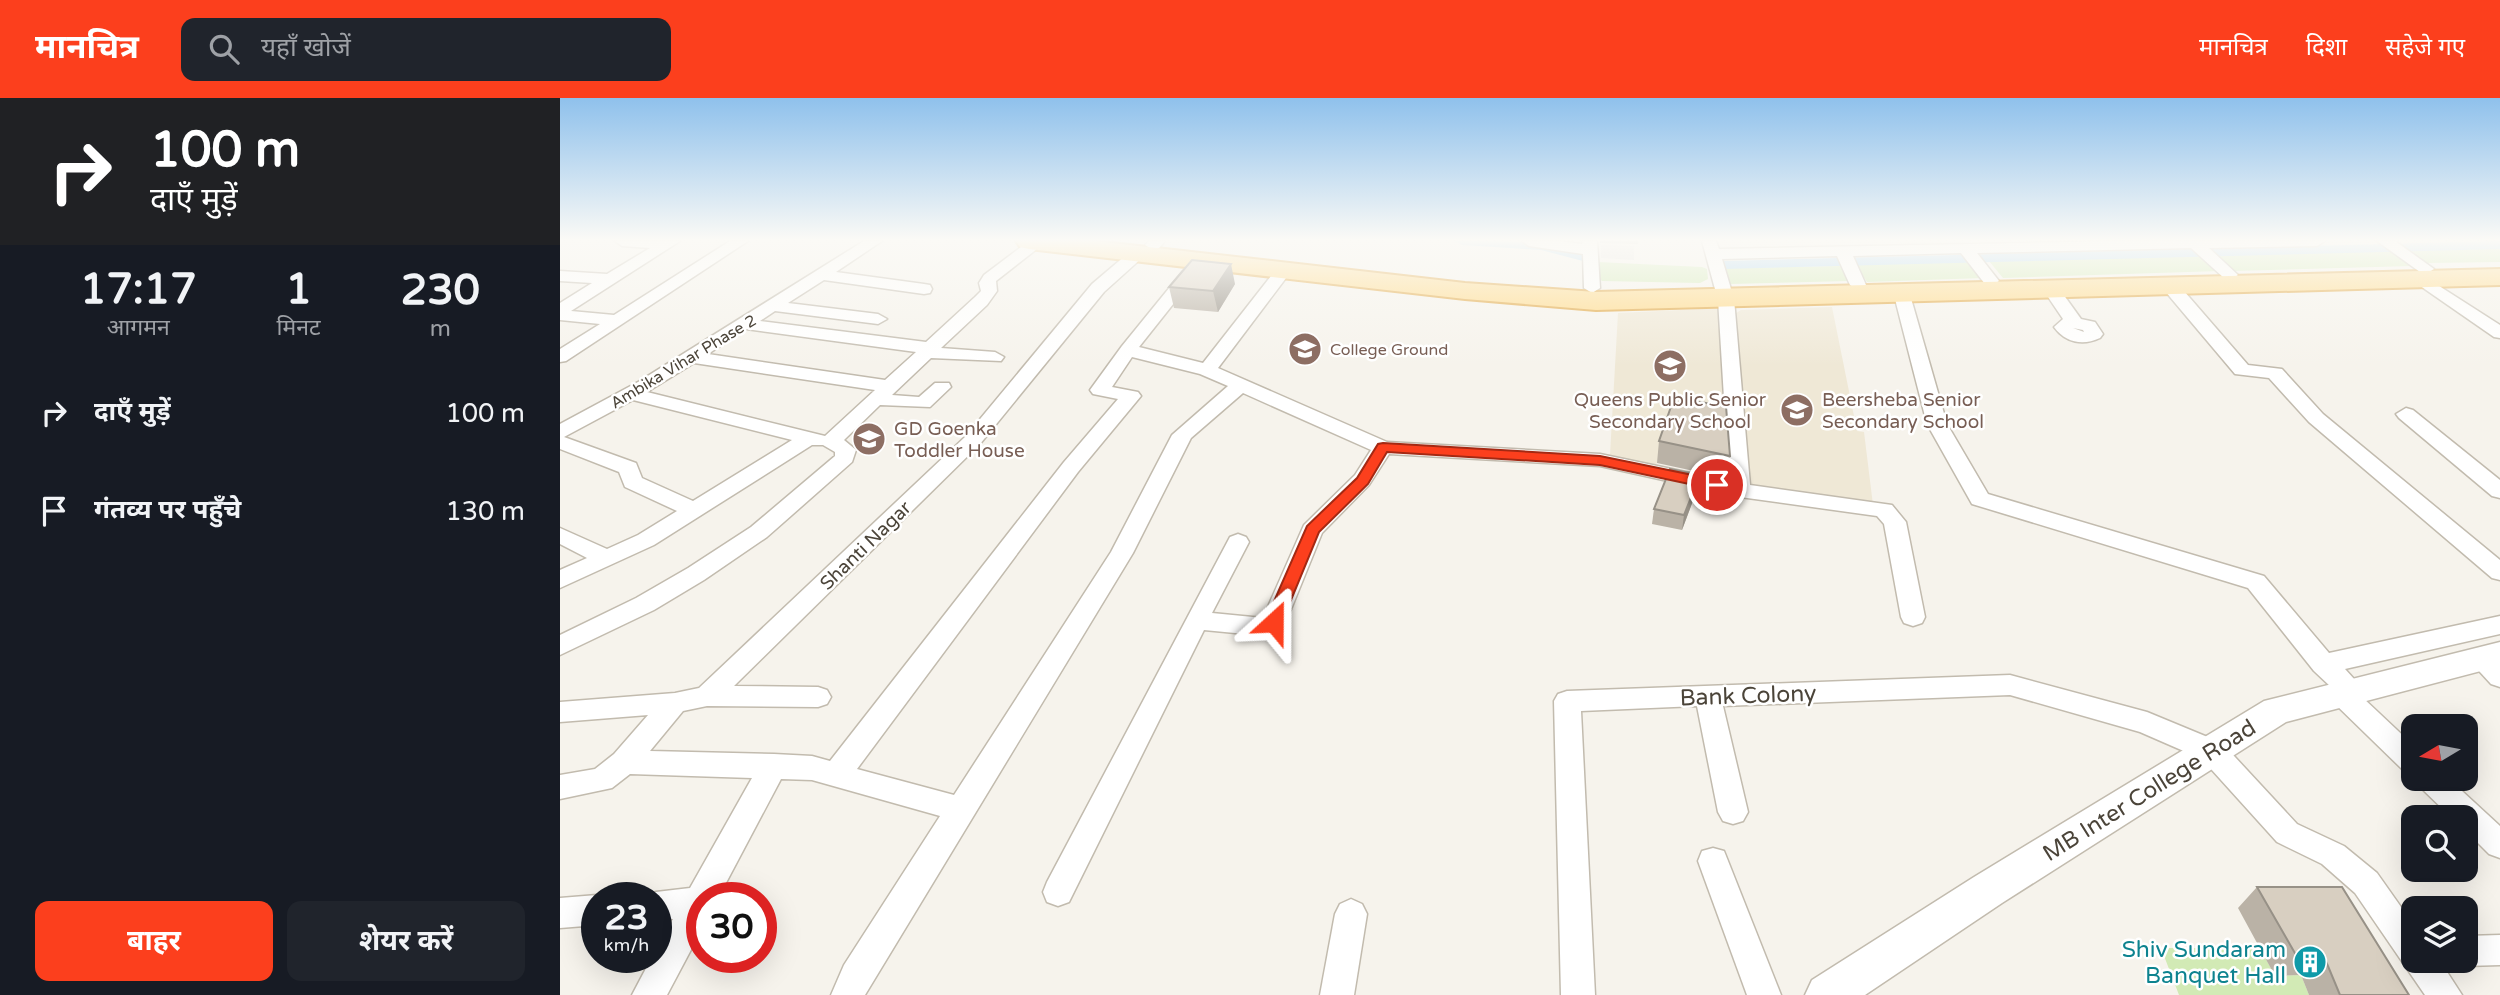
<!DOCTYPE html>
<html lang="hi">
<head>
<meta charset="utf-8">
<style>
	body { margin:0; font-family:"Varela Round","Noto Sans Devanagari",sans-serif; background:#20242c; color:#f1f3f6; height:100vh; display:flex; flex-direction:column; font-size:26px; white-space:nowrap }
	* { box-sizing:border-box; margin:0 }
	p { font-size:23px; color:#9ea1a6 }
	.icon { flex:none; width:38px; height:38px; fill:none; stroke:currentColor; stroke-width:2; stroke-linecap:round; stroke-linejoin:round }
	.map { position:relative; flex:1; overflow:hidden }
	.panel { display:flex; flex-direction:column; background:#171b24; width:560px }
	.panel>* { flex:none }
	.guide { background:#202124; color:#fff; overflow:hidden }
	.needle { width:46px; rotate:260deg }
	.controls { position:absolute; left:1841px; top:616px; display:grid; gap:14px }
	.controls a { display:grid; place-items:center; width:77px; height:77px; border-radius:14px; background:#171b24; box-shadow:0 7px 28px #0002; font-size:35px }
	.speed { position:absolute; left:21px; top:784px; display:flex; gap:14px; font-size:35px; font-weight:700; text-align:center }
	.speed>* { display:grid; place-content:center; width:91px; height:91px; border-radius:50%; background:#171b24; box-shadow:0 7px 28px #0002; line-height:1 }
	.speed small { font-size:18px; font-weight:400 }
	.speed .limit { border:10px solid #d22; background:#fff; color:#111 }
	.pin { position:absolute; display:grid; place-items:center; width:60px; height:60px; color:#fff; margin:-30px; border:4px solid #fff; border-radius:50%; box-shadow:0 2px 7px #0007 }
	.me { position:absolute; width:77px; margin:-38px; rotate:24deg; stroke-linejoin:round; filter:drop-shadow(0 0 5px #0008) }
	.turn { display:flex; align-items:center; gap:24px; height:147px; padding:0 35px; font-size:32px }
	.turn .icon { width:91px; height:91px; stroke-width:2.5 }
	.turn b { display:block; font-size:49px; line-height:60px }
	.eta { display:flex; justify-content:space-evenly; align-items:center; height:119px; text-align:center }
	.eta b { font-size:42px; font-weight:700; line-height:49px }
	.button { display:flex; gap:14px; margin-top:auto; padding:14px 35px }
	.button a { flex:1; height:80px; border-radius:14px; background:#fc3f1d; color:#fff; font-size:28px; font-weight:700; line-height:80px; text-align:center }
	.button a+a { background:#20242c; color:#f1f3f6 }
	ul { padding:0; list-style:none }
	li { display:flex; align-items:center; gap:21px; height:98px; padding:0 35px }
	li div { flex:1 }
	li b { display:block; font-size:26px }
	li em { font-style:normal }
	header { display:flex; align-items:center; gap:42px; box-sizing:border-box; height:98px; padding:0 35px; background:#fc3f1d; color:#fff }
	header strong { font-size:33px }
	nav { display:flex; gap:38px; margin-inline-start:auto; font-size:24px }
	.search { width:490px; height:63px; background:#20242c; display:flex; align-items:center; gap:18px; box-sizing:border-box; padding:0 24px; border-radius:14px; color:#9ea1a6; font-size:26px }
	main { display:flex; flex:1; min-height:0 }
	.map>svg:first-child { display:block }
	.education { fill:#efe8d6 }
	.green { fill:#d2eab5 }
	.parking { fill:#e5e3e0 }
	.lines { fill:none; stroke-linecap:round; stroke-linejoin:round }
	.canal { fill:#a9d4f2; fill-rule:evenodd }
	.minor-casing { stroke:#c2bbae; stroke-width:3 }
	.tertiary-casing { stroke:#c2bbae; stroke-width:3 }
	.trunk-casing { stroke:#e0a43c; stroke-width:4 }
	.minor { fill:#fff; fill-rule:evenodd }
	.tertiary { fill:#fff; fill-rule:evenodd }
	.trunk { fill:#ffd985; fill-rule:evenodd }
	.wall { fill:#bab2a6 }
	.shaded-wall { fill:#979187 }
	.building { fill:#d8cfc1; stroke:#979187; stroke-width:2 }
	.route { fill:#fc3f1d; stroke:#a42913; stroke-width:2 }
	.labels { text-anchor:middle; stroke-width:5; stroke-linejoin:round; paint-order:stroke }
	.far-education-label { font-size:16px; fill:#785e54; stroke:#fff; text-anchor:start }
	.far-street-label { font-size:16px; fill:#4b4439; stroke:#fff }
	.education-label { font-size:19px; fill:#785e54; stroke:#fff; text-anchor:start }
	.street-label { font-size:19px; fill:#4b4439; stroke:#fff }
	.near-street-label { font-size:23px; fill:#4b4439; stroke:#fff }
	.near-culture-label { font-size:23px; fill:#0d838f; stroke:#fff; text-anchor:end }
</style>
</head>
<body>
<header>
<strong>मानचित्र</strong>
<div class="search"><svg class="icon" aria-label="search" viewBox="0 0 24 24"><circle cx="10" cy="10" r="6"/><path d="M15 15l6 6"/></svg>यहाँ खोजें</div>
<nav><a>मानचित्र</a><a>दिशा</a><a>सहेजे गए</a></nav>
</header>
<main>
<section class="panel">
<div class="guide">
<div class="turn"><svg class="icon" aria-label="right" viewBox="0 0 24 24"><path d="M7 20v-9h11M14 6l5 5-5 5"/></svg><div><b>100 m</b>दाएँ मुड़ें</div></div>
</div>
<div class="eta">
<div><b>17:17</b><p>आगमन</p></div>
<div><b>1</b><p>मिनट</p></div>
<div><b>230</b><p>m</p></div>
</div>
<ul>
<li><svg class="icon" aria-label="right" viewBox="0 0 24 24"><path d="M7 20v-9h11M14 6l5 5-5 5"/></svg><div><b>दाएँ मुड़ें</b></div><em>100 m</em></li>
<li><svg class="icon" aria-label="arrive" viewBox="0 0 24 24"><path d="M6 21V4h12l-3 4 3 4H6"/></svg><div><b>गंतव्य पर पहुँचे</b></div><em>130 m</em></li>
</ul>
<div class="button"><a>बाहर</a><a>शेयर करें</a></div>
</section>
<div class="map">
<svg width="1940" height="897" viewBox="0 0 1940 897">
	<rect width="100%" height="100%" fill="#f6f3ec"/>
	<g class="education">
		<path d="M1272 209 1297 333 1304 334 1313 407 1188 389 1173 217 1181 212Z"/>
		<path d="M1162 210 1169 331 1112 322 1096 367 1050 357 1058 215Z"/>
	</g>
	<g class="green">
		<path d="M1940 145V164L1866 165 1840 148Z"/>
		<path d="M1830 152 1851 168 1674 173 1655 157Z"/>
		<path d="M1639 158 1659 173 1443 180 1429 163Z"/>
		<path d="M1410 162 1423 180 1307 184 1295 166Z"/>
		<path d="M1038 164 1142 169 1147 171 1148 181 1140 185 1042 183 1039 181Z"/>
		<path d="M1281 168 1289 183 1170 186 1164 170Z"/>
		<path d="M1601 850H1700L1715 878 1741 877 1749 897H1619Z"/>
	</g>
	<path class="parking" d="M1041 147 1074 148V162L1041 160Z"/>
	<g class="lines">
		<g class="canal">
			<path d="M895 143 982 144 1028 156 1030 159 1023 163 981 152 902 147Z"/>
			<path d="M1940 143V151L1163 171 1156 167 1163 163Z"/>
		</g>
		<defs>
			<g id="minor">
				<path d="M55 143H120L11 213 54 217 170 143H188L6 263 0 264V251L40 226 0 222V205L32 185 0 183V173L47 176 90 150 62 148Z"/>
				<path d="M304 143H322L276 174 364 186 370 187 372 191 370 195 364 196 264 182 228 205 318 216 327 221 318 226 215 213 200 223 366 244 415 199 421 193 419 185 424 177 469 143H484L482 147 436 183 437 193 427 207 381 250 435 254 444 259 441 263 371 260 332 297 359 299 375 285H389L391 289 370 309 320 307 284 342 296 352 292 364 207 439 144 482 94 512 0 557V537L76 500 128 470 191 429 275 358V354L263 347H252L94 447 0 490V472L27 460 0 446V430L47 451 78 437 117 413 65 389 59 374 0 351V326L78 284ZM186 231 356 254 325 282 148 256ZM134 265 315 292 265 338 87 294ZM73 302 232 342 133 403 82 380 76 365 4 339Z"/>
				<path d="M589 143H605L599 150 593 152 585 147Z"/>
				<path d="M962 143H998L1022 146 1023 143H1037L1040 190 1032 195 1024 190 1023 156 969 148Z"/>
				<path d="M1142 143H1156L1159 151 1558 143H1765L1757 148 1649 150 1678 177 1670 182 1664 180 1631 150 1417 155 1439 183 1431 188 1425 186 1401 155 1293 158 1306 187 1298 192 1290 187 1277 158 1162 161 1171 191 1163 196 1155 191Z"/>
				<path d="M1817 143H1835L1874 171 1866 176 1860 174Z"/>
				<path d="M578 150 584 152 586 155 584 158 544 194 420 346 174 588 258 589 267 592 271 599 267 606 258 609 147 608 123 613 90 653 214 656 252 658 270 663 504 364 558 301 533 296 530 292 562 248 623 173 629 171 637 176 579 249 643 265 718 169 724 167 732 172 658 270 827 344 1040 356 1169 383 1158 201 1166 196 1172 197 1174 201 1190 387 1332 407 1346 424 1365 519 1362 525 1353 528 1344 525 1341 519 1324 426 1317 418 1180 399 1040 368 829 356 809 387 762 435 723 531 706 538 644 532 509 804 498 808 487 804 483 794 487 784 670 439 678 436 686 439 689 444 652 515 703 520 744 427 795 377 811 352 683 295 631 340 573 455 305 897H271L284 867 380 718 252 682 221 681 158 800H142V831L107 897H72L92 859H96V851L113 821 96 822V800H84L85 798 96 794 130 790 192 680 70 676 52 690 0 701V677L35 671 54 656 88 617 0 624V604L115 595 139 590 406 338 532 186 572 152ZM572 259 640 276 668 288 612 337 551 454 394 697 297 671 518 374 581 298 578 294 552 289Z"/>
				<path d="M1862 177 1940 227V240L1934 239 1856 185 1854 182Z"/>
				<path d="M1611 184 1617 185 1688 267 1722 271 1763 316 1940 462V482L1932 480 1749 324 1709 280 1675 276 1605 193 1603 189 1605 185Z"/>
				<path d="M1492 188 1498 189 1521 221 1535 224 1543 236 1540 240C1523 248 1506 245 1494 229L1503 221 1484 193ZM1513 230 1523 232 1524 234Z"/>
				<path d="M1342 192 1350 197 1387 326 1428 396 1704 478 1769 555 1940 518V536L1785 571 1805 593 1802 599 1853 647V675L1843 672 1772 603 1768 596 1771 589 1754 573 1688 490 1412 406 1367 326 1334 197Z"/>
				<path d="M1846 310 1853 312 1940 382V400L1932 398 1839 320 1836 316Z"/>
				<path d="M1921 551 1930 554 1940 564V589L1931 586 1908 561 1912 554Z"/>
				<path d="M1450 577 1587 614 1662 645 1737 726 1784 748 1817 775 1853 826V863H1880L1902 897H1865L1795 795 1762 766 1717 744 1642 661 1580 634 1450 597 1163 608 1188 714 1183 723 1173 726 1163 723 1158 714 1137 608 1021 613 1035 897H1001L994 603 998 596 1007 593Z"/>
				<path d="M1856 681H1889L1940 728V760L1929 756 1906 733V719H1891L1860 689Z"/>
				<path d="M1153 750 1164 753 1168 763 1221 897H1187L1138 763 1142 753Z"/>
				<path d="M37 797 43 800H37V827L0 830V800Z"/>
				<path d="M791 801 802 806 807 816 794 897H760L775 816 780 806Z"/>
				<path d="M1940 837V867L1906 868 1895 864 1906 863V838Z"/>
			</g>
			<path id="tertiary" d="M1940 544V568L1726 624 1442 805 1305 897H1245L1252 882 1414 779 1704 603Z"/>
			<path id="trunk" d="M456 143H535L905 185 1036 194 1940 171V187L1036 212 905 201 469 151 460 149Z"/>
		</defs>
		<use href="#minor" class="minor-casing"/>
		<use href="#tertiary" class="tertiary-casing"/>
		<use href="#trunk" class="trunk-casing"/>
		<use href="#minor" class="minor"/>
		<use href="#tertiary" class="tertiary"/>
		<use href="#trunk" class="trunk"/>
	</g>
	<g class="wall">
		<path d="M1040 143H1078V146L1040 145Z"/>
		<path d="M675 186 658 214 614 210 609 189Z"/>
		<path d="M1099 343 1170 358 1166 380 1097 365Z"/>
		<path d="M1137 392 1122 432 1092 426 1094 411Z"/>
		<path d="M1697 789 1849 897H1749L1741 877 1715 878 1678 810Z"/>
	</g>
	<g class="shaded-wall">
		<path d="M671 166 675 186 658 214 653 193Z"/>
		<path d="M1140 377 1137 392 1122 432 1124 417Z"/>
	</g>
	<g class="building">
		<path d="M632 162 671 166 653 193 609 189Z"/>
		<path d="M1114 300 1166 308 1170 358 1099 343Z"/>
		<path d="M1110 371 1140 377 1124 417 1094 411Z"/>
		<path d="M1697 789H1782L1849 897H1780L1763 856 1736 857Z"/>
	</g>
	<linearGradient id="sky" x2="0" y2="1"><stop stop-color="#8fc1ec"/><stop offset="0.53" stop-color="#fbfaf6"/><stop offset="1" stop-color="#fbfaf6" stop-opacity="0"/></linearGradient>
	<rect width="1940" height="268" fill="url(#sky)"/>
	<path class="route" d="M823 345 1040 358 1157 382 1165 387 1157 392 1040 367 827 354 808 386 759 434 722 524 714 531 708 529 705 524 747 428 797 380 818 346Z"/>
	<defs>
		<symbol id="university-disc" viewBox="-11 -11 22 22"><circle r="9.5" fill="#8d6e63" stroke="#fff"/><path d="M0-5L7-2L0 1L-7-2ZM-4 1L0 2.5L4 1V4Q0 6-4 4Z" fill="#fff"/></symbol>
		<symbol id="school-disc" viewBox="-11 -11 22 22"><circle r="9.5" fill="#8d6e63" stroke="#fff"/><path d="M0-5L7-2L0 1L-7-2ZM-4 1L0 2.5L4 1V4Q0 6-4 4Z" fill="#fff"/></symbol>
		<symbol id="building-disc" viewBox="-11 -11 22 22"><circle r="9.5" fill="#0f9aa8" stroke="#fff"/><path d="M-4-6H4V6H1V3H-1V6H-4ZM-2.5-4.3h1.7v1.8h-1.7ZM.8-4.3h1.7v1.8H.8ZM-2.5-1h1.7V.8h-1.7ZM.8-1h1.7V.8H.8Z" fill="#fff"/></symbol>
	</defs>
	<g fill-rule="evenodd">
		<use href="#university-disc" x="726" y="232" width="38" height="38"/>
		<use href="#school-disc" x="1091" y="249" width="38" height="38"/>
		<use href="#school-disc" x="1218" y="293" width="38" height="38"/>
		<use href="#school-disc" x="290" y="322" width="38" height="38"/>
		<use href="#building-disc" x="1731" y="845" width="38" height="38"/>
	</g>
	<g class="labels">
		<g class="far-education-label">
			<text x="770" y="257">College Ground</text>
		</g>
		<g class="far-street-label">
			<text transform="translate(123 263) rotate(-31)" y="6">Ambika Vihar Phase 2</text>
		</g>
		<g class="education-label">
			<text x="1110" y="308" text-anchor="middle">Queens Public Senior<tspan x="1110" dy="22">Secondary School</tspan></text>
			<text x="1262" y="308">Beersheba Senior<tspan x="1262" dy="22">Secondary School</tspan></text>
			<text x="334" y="337">GD Goenka<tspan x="334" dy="22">Toddler House</tspan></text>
		</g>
		<g class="street-label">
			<text transform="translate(305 447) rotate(-44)" y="7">Shanti Nagar</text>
		</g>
		<g class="near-street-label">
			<text transform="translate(1188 597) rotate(-2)" y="8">Bank Colony</text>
			<text transform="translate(1589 692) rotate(-32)" y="8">MB Inter College Road</text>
		</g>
		<g class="near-culture-label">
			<text x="1726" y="859">Shiv Sundaram<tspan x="1726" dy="26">Banquet Hall</tspan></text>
		</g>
	</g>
</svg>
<div class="controls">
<a><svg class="needle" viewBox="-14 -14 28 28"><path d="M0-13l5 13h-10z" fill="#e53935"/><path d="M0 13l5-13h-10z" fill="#9ea1a6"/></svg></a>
<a><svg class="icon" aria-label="search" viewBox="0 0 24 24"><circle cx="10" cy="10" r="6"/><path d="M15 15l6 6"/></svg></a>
<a><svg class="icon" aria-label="layers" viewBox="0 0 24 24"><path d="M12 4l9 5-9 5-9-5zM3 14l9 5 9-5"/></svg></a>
</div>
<div class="speed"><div>23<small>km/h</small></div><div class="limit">30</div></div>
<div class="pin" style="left:1157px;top:387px;background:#d93025"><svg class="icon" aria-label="arrive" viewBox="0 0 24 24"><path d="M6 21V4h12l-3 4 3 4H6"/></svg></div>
<svg class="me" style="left:714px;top:524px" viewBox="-20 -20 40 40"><path d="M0-17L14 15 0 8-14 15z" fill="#fc3f1d" stroke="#fff" stroke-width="4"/></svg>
</div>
</main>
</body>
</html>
